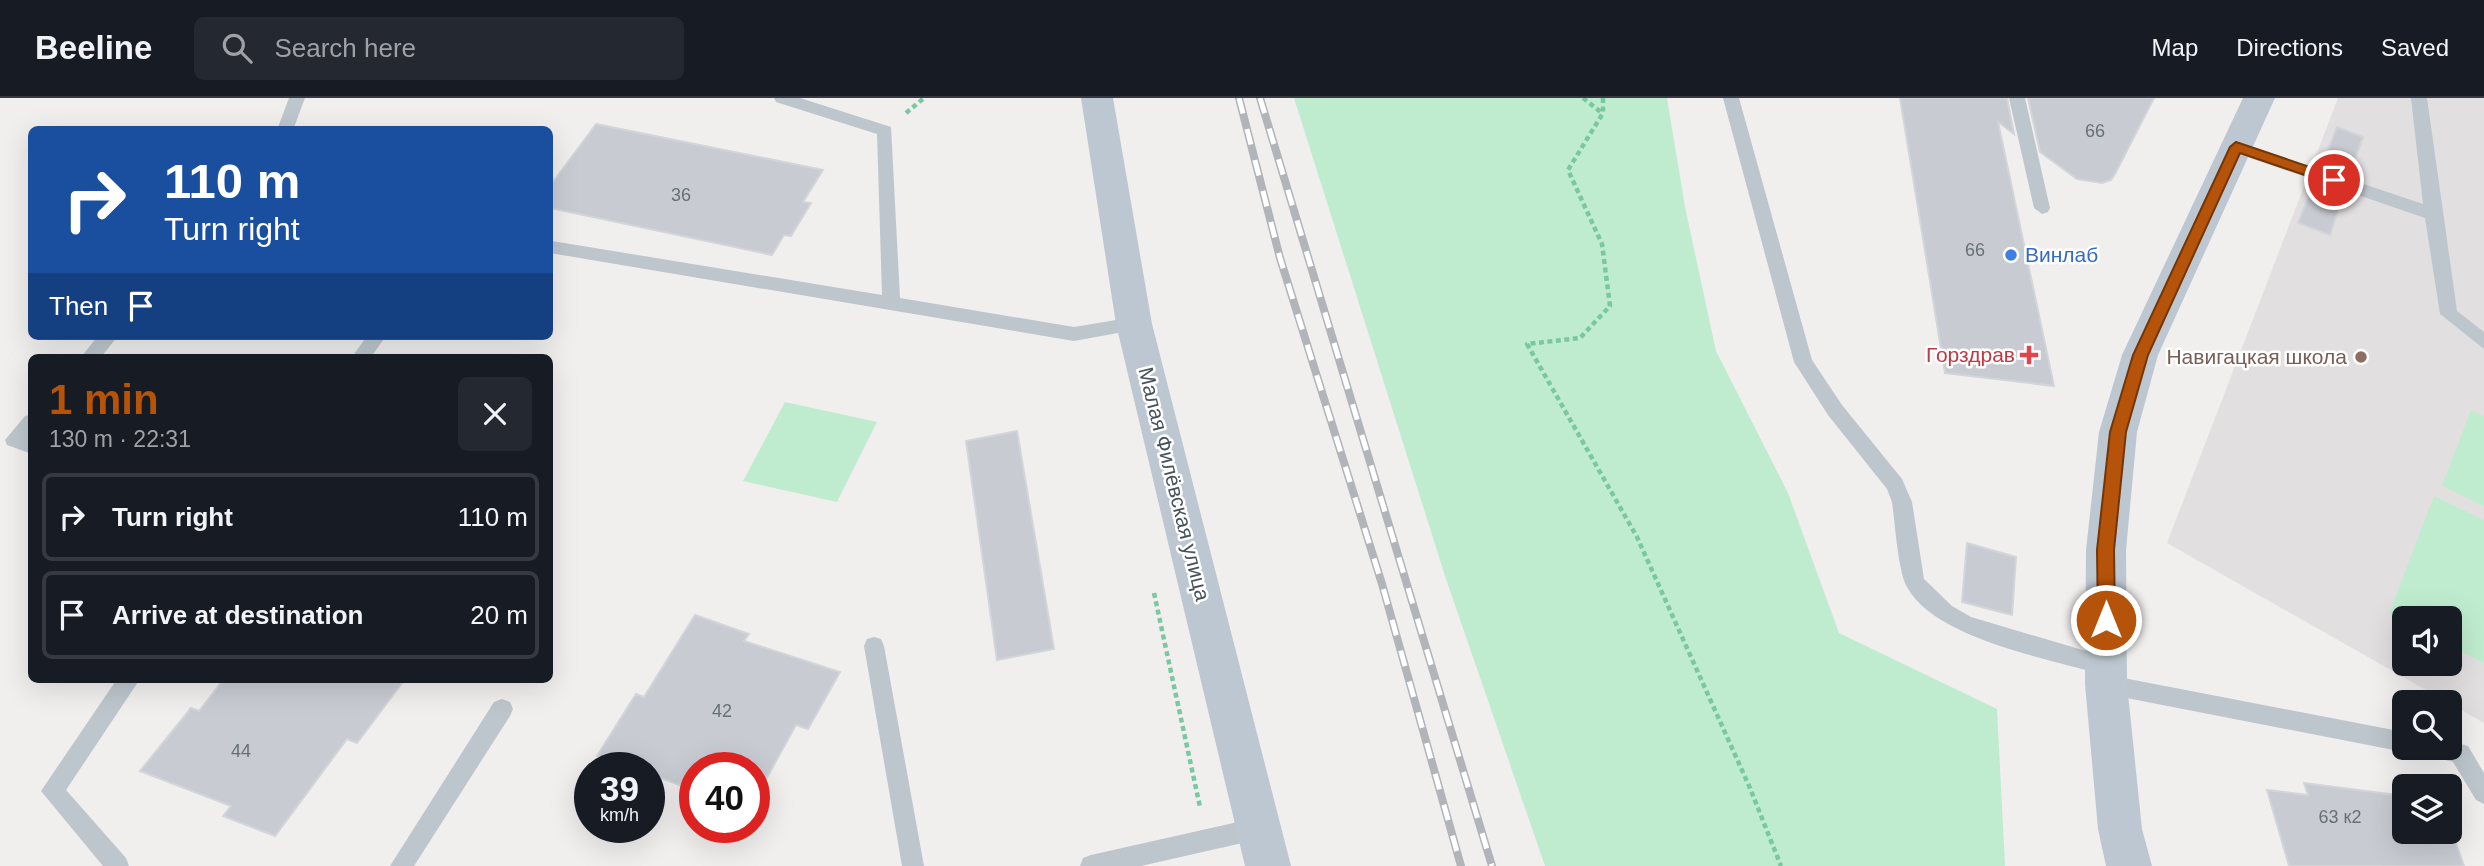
<!DOCTYPE html>
<html lang="en">
<head>
<meta charset="utf-8">
<style>
	body { margin:0; font-family:Helvetica,sans-serif; background:#242831; color:#f1f3f6; height:100vh; display:flex; flex-direction:column; font-size:26px; white-space:nowrap }
	* { box-sizing:border-box; margin:0 }
	p { font-size:23px; color:#9ea1a6 }
	.icon { flex:none; width:38px; height:38px; fill:none; stroke:currentColor; stroke-width:2; stroke-linecap:round; stroke-linejoin:round }
	.map { position:relative; flex:1; overflow:hidden }
	.side { position:absolute; left:28px; top:256px; width:525px; height:329px; display:flex; flex-direction:column; background:#171b24; border-radius:10px; box-shadow:0 7px 28px #0002 }
	.side>* { flex:none }
	.banner { position:absolute; left:28px; top:28px; width:525px; height:214px; border-radius:10px; box-shadow:0 7px 28px #0002; background:#1a4fa0; color:#fff; overflow:hidden }
	.controls { position:absolute; left:2392px; top:508px; display:grid; gap:14px }
	.controls a { display:grid; place-items:center; width:70px; height:70px; border-radius:10px; background:#171b24; box-shadow:0 7px 28px #0002; font-size:35px }
	.speed { position:absolute; left:574px; top:654px; display:flex; gap:14px; font-size:35px; font-weight:700; text-align:center }
	.speed>* { display:grid; place-content:center; width:91px; height:91px; border-radius:50%; background:#171b24; box-shadow:0 7px 28px #0002; line-height:1 }
	.speed small { font-size:18px; font-weight:400 }
	.speed .limit { border:10px solid #d22; background:#fff; color:#111 }
	.pin { position:absolute; display:grid; place-items:center; width:60px; height:60px; color:#fff; margin:-30px; border:4px solid #fff; border-radius:50%; box-shadow:0 2px 7px #0007 }
	.me { position:absolute; width:77px; margin:-38px; rotate:0deg; stroke-linejoin:round; filter:drop-shadow(0 0 5px #0008) }
	.turn { display:flex; align-items:center; gap:24px; height:147px; padding:0 21px; font-size:32px }
	.turn .icon { width:91px; height:91px; stroke-width:2.5 }
	.turn b { display:block; font-size:49px; line-height:60px }
	.then { display:flex; align-items:center; height:66px; padding:0 21px; background:#0003; gap:14px; font-size:26px }
	.round { display:grid; place-items:center; flex:none; width:74px; height:74px; border-radius:10px; background:#242831 }
	.overview { display:flex; align-items:center; justify-content:space-between; height:119px; padding:0 21px }
	h1 { font-size:42px; font-weight:800; line-height:52px; color:#b45309 }
	ul { padding:0; list-style:none }
	li { display:flex; align-items:center; gap:21px; height:88px; margin:0 14px 10px; padding:0 7px; border:4px solid #363941; border-radius:10px }
	li div { flex:1 }
	li b { display:block; font-size:26px }
	li em { font-style:normal }
	header { display:flex; align-items:center; gap:42px; box-sizing:border-box; height:98px; padding:0 35px; background:#171b24; border-bottom:2px solid #363941 }
	header strong { font-size:33px }
	nav { display:flex; gap:38px; margin-inline-start:auto; font-size:24px }
	.search { width:490px; height:63px; background:#242831; display:flex; align-items:center; gap:18px; box-sizing:border-box; padding:0 24px; border-radius:10px; color:#9ea1a6; font-size:26px }
	.map>svg:first-child { display:block }
	.education { fill:#e2dfe0; fill-rule:evenodd }
	.green { fill:#bfeccf }
	.building { fill:#c8cbd1; stroke:#d2d5d9; stroke-width:2 }
	.lines { fill:none; stroke-linecap:round; stroke-linejoin:round }
	.path { stroke:#79c89f; stroke-width:4.5; stroke-dasharray:5 3.5; stroke-linecap:butt }
	.lane { fill:#bdc6cc; fill-rule:evenodd }
	.secondary { fill:#bdc7d1; fill-rule:evenodd }
	.rail-casing { stroke:#b1b4b8; stroke-width:8 }
	.rail { stroke:#fff; stroke-width:5; stroke-dasharray:16; stroke-linecap:butt }
	.route { fill:#b45309; stroke:#753606; stroke-width:2 }
	.shop-dot { fill:#3f7fe0; stroke:#fff; stroke-width:2.5 }
	.health-dot { fill:#e0444e; stroke:#fff; stroke-width:2.5 }
	.education-dot { fill:#8d6e63; stroke:#fff; stroke-width:2.5 }
	.labels { text-anchor:middle; stroke-width:5; stroke-linejoin:round; paint-order:stroke }
	.number-label { font-size:18px; fill:#677078 }
	.shop-label { font-size:21px; fill:#366cbe; stroke:#fff; text-anchor:start }
	.health-label { font-size:21px; fill:#be3a42; stroke:#fff; text-anchor:end }
	.education-label { font-size:21px; fill:#785e54; stroke:#fff; text-anchor:end }
	.street-label { font-size:21px; fill:#47525b; stroke:#fff }
</style>
</head>
<body>
<header>
<strong>Beeline</strong>
<div class="search"><svg class="icon" aria-label="search" viewBox="0 0 24 24"><circle cx="10" cy="10" r="6"/><path d="M15 15l6 6"/></svg>Search here</div>
<nav><a>Map</a><a>Directions</a><a>Saved</a></nav>
</header>
<div class="map">
<svg width="2484" height="768" viewBox="0 0 2484 768">
	<rect width="100%" height="100%" fill="#f1eeee"/>
	<path class="education" d="M2338 0H2484V625L2167 445ZM2404 520H2450V565H2404Z"/>
	<g class="green">
		<path d="M1294 0H1667L1685 109 1716 253 1788 395 1839 535 1997 611 2005 768H1545L1446 481Z"/>
		<path d="M785 304 877 324 837 404 743 383Z"/>
		<path d="M2471 312 2484 318V408L2442 388Z"/>
		<path d="M2434 398 2484 422V565L2450 548V520H2404V524L2389 516Z"/>
	</g>
	<g class="building">
		<path d="M1900 0H2007L2014 36 1998 24 2054 288 1945 275Z"/>
		<path d="M2028 0H2154L2115 76 2111 82 2102 85 2077 81 2040 54Z"/>
		<path d="M596 26 823 72 803 104 811 105 791 138 784 137 772 157 550 110V88Z"/>
		<path d="M2337 29 2363 39 2349 78 2321 69Z"/>
		<path d="M2314 85 2344 95 2330 137 2298 125Z"/>
		<path d="M1017 333 1054 551 997 562 966 343Z"/>
		<path d="M1967 445 2016 459 2012 517 1962 504Z"/>
		<path d="M695 517 749 536 744 543 840 574 808 631 796 627 754 703V670H695V705L688 702 694 692 649 676V670H632L597 658 636 596 644 599Z"/>
		<path d="M224 581H405L357 645 347 641 275 738 223 718 231 708 140 673 191 610 199 613Z"/>
		<path d="M2304 685 2404 698V733H2450V728L2464 768H2289L2267 692 2308 697Z"/>
	</g>
	<g class="lines">
		<g class="path">
			<path d="M1583 0 1602 15"/>
			<path d="M1603 0V15L1568 72 1602 146 1610 208 1580 240 1527 246 1637 439 1750 690 1781 768"/>
			<path d="M906 15 924 0"/>
			<path d="M1154 495 1200 709"/>
		</g>
		<g class="lane">
			<path d="M289 0H305L293 32H277Z"/>
			<path d="M774 0H800L891 29 900 200 1074 229 1134 219 1140 221 1143 226 1140 231 1074 243 550 155 552 143 882 197 877 36 776 4Z"/>
			<path d="M1723 0H1739L1812 262 1842 307 1902 381 1912 404 1924 481 1952 508 1971 519 2113 561 2116 568 2113 575 2108 577 2404 634V649L2412 651 2404 654 2106 596 2099 593 2095 586 2099 579 2104 577C2050 561 1935 541 1907 489 1898 474 1895 424 1892 404L1887 391 1828 317 1794 264Z"/>
			<path d="M2009 0H2025L2050 110 2048 114 2042 116 2034 110Z"/>
			<path d="M2411 0H2427L2457 213 2484 234V251L2440 216 2425 120 2230 53 2228 49 2236 43 2242 45 2423 106Z"/>
			<path d="M98 238H118L101 259H81Z"/>
			<path d="M367 238H386L371 259H352Z"/>
			<path d="M32 316V336L29 339 32 340V356L7 347 5 342 25 318Z"/>
			<path d="M874 539 881 541 884 548 924 768H902L864 548 867 541Z"/>
			<path d="M117 581H140L66 692 126 760 129 768H103L41 693Z"/>
			<path d="M502 601 510 604 513 611 510 618 414 768H390L494 604Z"/>
			<path d="M2450 643 2468 648 2484 675V706L2476 702 2453 664 2424 656 2421 649H2450Z"/>
			<path d="M1260 719 1268 722 1271 730 1268 738 1260 741 1141 768H1080L1083 760 1091 757Z"/>
		</g>
		<g class="secondary">
			<path d="M1081 0H1113L1152 226 1291 768H1245L1116 226Z"/>
			<path d="M2243 0H2275L2158 257 2137 334 2126 452 2127 586 2142 731 2152 768H2106L2098 731 2085 586 2086 452 2099 334 2122 257Z"/>
		</g>
		<defs>
			<g id="rail">
				<path d="M1239 0 1280 160 1382 486 1461 768"/>
				<path d="M1260 0 1492 768"/>
			</g>
		</defs>
		<use href="#rail" class="rail-casing"/>
		<use href="#rail" class="rail"/>
	</g>
	<path class="route" d="M2236 44 2339 79 2341 82 2334 87 2240 55 2148 257 2126 334 2114 452 2115 522 2106 529 2098 522 2097 452 2110 334 2133 257 2230 49Z"/>
	<circle class="shop-dot" cx="2011" cy="157" r="7"/>
	<path class="health-dot" d="M2025.5 246.5h7v7h7v7h-7v7h-7v-7h-7v-7h7z"/>
	<circle class="education-dot" cx="2361" cy="259" r="7"/>
	<g class="labels">
		<g class="number-label">
			<text x="2095" y="39">66</text>
			<text x="681" y="103">36</text>
			<text x="1975" y="158">66</text>
			<text x="722" y="619">42</text>
			<text x="241" y="659">44</text>
			<text x="2340" y="725">63 к2</text>
		</g>
		<g class="shop-label">
			<text x="2025" y="164">Винлаб</text>
		</g>
		<g class="health-label">
			<text x="2015" y="264">Горздрав</text>
		</g>
		<g class="education-label">
			<text x="2347" y="266">Навигацкая школа</text>
		</g>
		<g class="street-label">
			<text transform="translate(1174 386) rotate(76)" y="7">Малая Филёвская улица</text>
		</g>
	</g>
</svg>
<div class="controls">
<a><svg class="icon" aria-label="sound" viewBox="0 0 24 24"><path d="M4 9h4l5-4v14l-5-4H4zM17 9q2 3 0 6"/></svg></a>
<a><svg class="icon" aria-label="search" viewBox="0 0 24 24"><circle cx="10" cy="10" r="6"/><path d="M15 15l6 6"/></svg></a>
<a><svg class="icon" aria-label="layers" viewBox="0 0 24 24"><path d="M12 4l9 5-9 5-9-5zM3 14l9 5 9-5"/></svg></a>
</div>
<div class="speed"><div>39<small>km/h</small></div><div class="limit">40</div></div>
<div class="pin" style="left:2334px;top:82px;background:#d93025"><svg class="icon" aria-label="arrive" viewBox="0 0 24 24"><path d="M6 21V4h12l-3 4 3 4H6"/></svg></div>
<svg class="me" style="left:2106px;top:522px" viewBox="-20 -20 40 40"><circle r="17" fill="#b45309" stroke="#fff" stroke-width="3"/><path d="M0-11L8 9 0 5-8 9z" fill="#fff"/></svg>
<div class="banner">
<div class="turn"><svg class="icon" aria-label="right" viewBox="0 0 24 24"><path d="M7 20v-9h11M14 6l5 5-5 5"/></svg><div><b>110 m</b>Turn right</div></div>
<div class="then">Then<svg class="icon" aria-label="arrive" viewBox="0 0 24 24"><path d="M6 21V4h12l-3 4 3 4H6"/></svg></div>
</div>
<section class="side">
<div class="overview"><div><h1>1 min</h1><p>130 m · 22:31</p></div><a class="round"><svg class="icon" aria-label="close" viewBox="0 0 24 24"><path d="M6 6l12 12M18 6L6 18"/></svg></a></div>
<ul>
<li><svg class="icon" aria-label="right" viewBox="0 0 24 24"><path d="M7 20v-9h11M14 6l5 5-5 5"/></svg><div><b>Turn right</b></div><em>110 m</em></li>
<li><svg class="icon" aria-label="arrive" viewBox="0 0 24 24"><path d="M6 21V4h12l-3 4 3 4H6"/></svg><div><b>Arrive at destination</b></div><em>20 m</em></li>
</ul>
</section>
</div>
</body>
</html>
